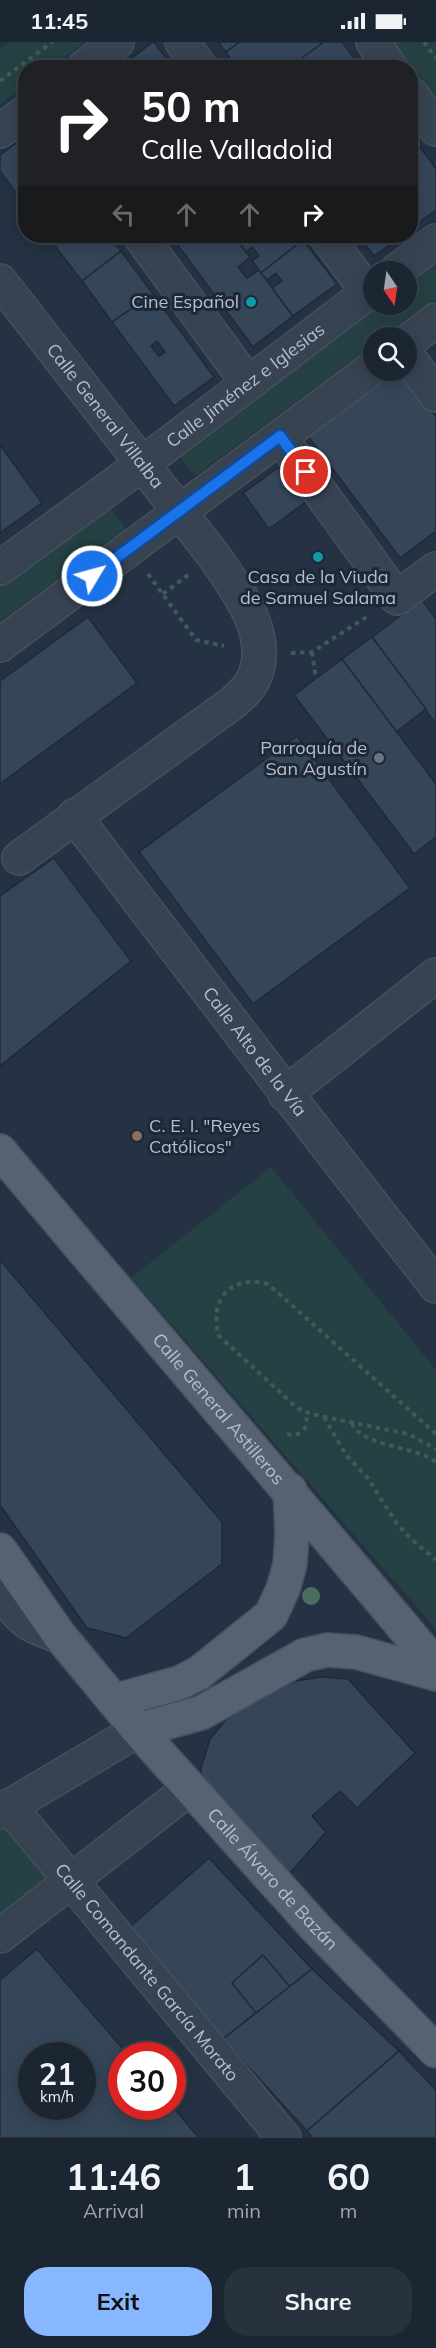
<!DOCTYPE html>
<html lang="en">
<head>
<meta charset="utf-8">
<style>
	body { margin:0; font-family:Mulish,sans-serif; background:#28323e; color:#f1f3f6; height:100vh; display:flex; flex-direction:column; font-size:22px; white-space:nowrap }
	* { box-sizing:border-box; margin:0 }
	p { font-size:20px; color:#a0a5ac }
	.icon { flex:none; width:33px; height:33px; fill:none; stroke:currentColor; stroke-width:2; stroke-linecap:round; stroke-linejoin:round }
	.map { position:relative; height:2096px; overflow:hidden }
	.sheet { display:flex; flex-direction:column; background:#1b2632; flex:1 }
	.sheet>* { flex:none }
	.banner { position:absolute; left:18px; top:18px; width:400px; height:183px; border-radius:24px; box-shadow:0 3px 15px #0003,0 0 0 2px #39434d; background:#202124; color:#fff; overflow:hidden }
	.needle { width:39px; rotate:167deg }
	.tools { position:absolute; left:363px; top:219px; display:grid; gap:12px }
	.tools a { display:grid; place-items:center; width:54px; height:54px; border-radius:50%; background:#1b2632; box-shadow:0 3px 15px #0003,0 0 0 2px #39434d; font-size:30px }
	.speed { position:absolute; left:18px; top:2000px; display:flex; gap:12px; font-size:30px; font-weight:700; text-align:center }
	.speed>* { display:grid; place-content:center; width:78px; height:78px; border-radius:50%; background:#1b2632; box-shadow:0 3px 15px #0003,0 0 0 2px #39434d; line-height:1 }
	.speed small { font-size:15px; font-weight:400 }
	.speed .limit { border:9px solid #d22; background:#fff; color:#111 }
	.pin { position:absolute; display:grid; place-items:center; width:51px; height:51px; color:#fff; margin:-26px; border:3px solid #fff; border-radius:50%; box-shadow:0 2px 6px #0007 }
	.me { position:absolute; width:66px; margin:-33px; rotate:53deg; stroke-linejoin:round; filter:drop-shadow(0 0 4px #0008) }
	.turn { display:flex; align-items:center; gap:21px; height:126px; padding:0 24px; font-size:27px }
	.turn .icon { width:78px; height:78px; stroke-width:2.5 }
	.turn b { display:block; font-size:42px; line-height:51px }
	.lanes { display:flex; align-items:center; height:57px; padding:0 24px; background:#0003; justify-content:center; gap:30px; direction:ltr }
	.lanes .off { opacity:.35 }
	.eta { display:flex; justify-content:space-evenly; align-items:center; height:102px; text-align:center }
	.eta b { font-size:36px; font-weight:700; line-height:42px }
	.primary-button { display:flex; gap:12px; margin-top:auto; padding:12px 24px }
	.primary-button a { flex:1; height:69px; border-radius:24px; background:#87b8ff; color:#111; font-size:24px; font-weight:700; line-height:69px; text-align:center }
	.primary-button a+a { background:#28323e; color:#f1f3f6 }
	.status { display:flex; justify-content:space-between; align-items:center; height:42px; padding:0 30px; background:#1b2632; direction:ltr }
	.status svg { height:16px; fill:currentColor }
	.map>svg:first-child { display:block }
	.green { fill:#264143 }
	.building { fill:#354659; stroke:#1f2a39; stroke-width:1.5; fill-rule:evenodd }
	.lines { fill:none; stroke-linecap:round; stroke-linejoin:round }
	.minor-casing { stroke:#454f5e; stroke-width:36 }
	.major-casing { stroke:#454f5e; stroke-width:36 }
	.path { stroke:#3f5a5b; stroke-width:4; stroke-dasharray:4.5 4.5; stroke-linecap:butt }
	.minor { stroke:#384352; stroke-width:33 }
	.major { stroke:#566272; stroke-width:33 }
	.tree { fill:#4a6e5e }
	.route-casing { stroke:#114b97; stroke-width:15 }
	.route { stroke:#1a73e8; stroke-width:10 }
	.culture-dot { fill:#0f9aa8; stroke:#1d2837; stroke-width:2 }
	.worship-dot { fill:#6b7280; stroke:#1d2837; stroke-width:2 }
	.education-dot { fill:#8d6e63; stroke:#1d2837; stroke-width:2 }
	.labels { text-anchor:middle; stroke-width:6; stroke-linejoin:round; paint-order:stroke }
	.poi-label { font-size:18px; fill:#b5becc; stroke:#1d2837; text-anchor:end }
	.street-label { font-size:18px; fill:#b5becc; stroke:#1d2837 }
</style>
</head>
<body>
<div class="status"><b>11:45</b><svg viewBox="0 0 49 12"><path d="M0 12V9h3v3zM5 12V6h3v6zM10 12V3h3v9zM15 12V0h3v12zM26 1h20v11H26zM47 4h2v5h-2z"/></svg></div>
<div class="map">
<svg width="436" height="2096" viewBox="0 0 436 2096">
	<rect width="100%" height="100%" fill="#243243"/>
	<g class="green">
		<path d="M9 0H86L51 25 26 26 25 44 0 63V6Z"/>
		<path d="M394 0H436V57Z"/>
		<path d="M436 217V257L383 295 374 296 373 303 195 434 176 410 375 263 406 262 407 239Z"/>
		<path d="M107 462 126 487 0 579V541Z"/>
		<path d="M271 1125 436 1328V1587L131 1236Z"/>
		<path d="M0 1775 56 1838 0 1883Z"/>
	</g>
	<g class="building">
		<path d="M154 0 173 26H119L153 0Z"/>
		<path d="M218 0H240L226 10Z"/>
		<path d="M240 0H324L289 26H237L226 10Z"/>
		<path d="M324 0H342L361 26H299L295 21Z"/>
		<path d="M411 93 436 127V168L414 184 411 179Z"/>
		<path d="M26 94V157L22 159 0 129V113Z"/>
		<path d="M48 194H62L52 200Z"/>
		<path d="M62 194H109L121 209 82 239 52 200Z"/>
		<path d="M171 194H234L250 215 238 225 247 236 259 228 293 274 253 305Z"/>
		<path d="M234 194H299L303 198 261 231 252 218 259 214 252 205 246 210Z"/>
		<path d="M359 194H402L374 214Z"/>
		<path d="M303 198 337 242 293 274 272 246 282 239 276 231 267 238 261 231Z"/>
		<path d="M121 209 153 252 112 280 82 239Z"/>
		<path d="M153 252 214 335 174 364 112 280ZM157 299 165 310 159 314 151 304Z"/>
		<path d="M395 328H401L436 375V489L400 516 308 394Z"/>
		<path d="M0 403 42 461 0 491Z"/>
		<path d="M281 424 307 459 269 487 243 451Z"/>
		<path d="M422 558 436 577V682L372 595Z"/>
		<path d="M88 575 137 641 0 742V639Z"/>
		<path d="M372 595 426 667 396 690 342 617Z"/>
		<path d="M342 617 436 742V795L414 812 294 653Z"/>
		<path d="M297 694 410 846 253 962 139 810Z"/>
		<path d="M54 816 131 919 0 1024V854Z"/>
		<path d="M0 1218 222 1480V1522L126 1596 87 1586 0 1463Z"/>
		<path d="M321 1635 348 1637 415 1711 357 1766 340 1749 312 1774 326 1790 282 1840 203 1755 201 1726 210 1697 242 1658 268 1647 295 1639Z"/>
		<path d="M209 1816 312 1927 223 1997 130 1885Z"/>
		<path d="M37 1907 128 2013H122V2064H172L199 2096H0V1938ZM32 2013H82V2064H32Z"/>
		<path d="M263 1913 290 1945 256 1971 232 1941Z"/>
		<path d="M312 1927 399 2009 307 2089 223 1997Z"/>
		<path d="M399 2009 436 2048V2096H313L307 2089Z"/>
	</g>
	<g class="lines">
		<defs>
			<g id="minor">
				<path d="M182 0 201 26"/>
				<path d="M373 0 391 26"/>
				<path d="M83 26 117 0"/>
				<path d="M411 52 436 87"/>
				<path d="M0 89 26 70"/>
				<path d="M140 194 248 341"/>
				<path d="M326 194 368 250"/>
				<path d="M395 230 436 199"/>
				<path id="s1" d="M0 239 214 514C237 548 274 594 253 638 248 648 239 655 231 662L19 816"/>
				<path d="M406 301 436 278"/>
				<path d="M406 312 436 353"/>
				<path d="M280 395 397 556 436 527"/>
				<path id="s2" d="M0 526 142 422 374 246"/>
				<path d="M0 603 374 325"/>
				<path id="s3" d="M74 774C195 931 314 1089 436 1244"/>
				<path d="M285 1052 436 933"/>
				<path d="M0 1548C21 1578 25 1583 60 1594"/>
				<path id="s4" d="M9 1764 284 2096"/>
				<path d="M0 1770 138 1688"/>
				<path d="M0 1894 190 1746"/>
			</g>
			<g id="major">
				<path id="s5" d="M0 1109C144 1282 292 1451 436 1624"/>
				<path id="s6" d="M0 1508 60 1594 138 1688 316 1886 436 2009"/>
				<path d="M114 1659 179 1641 199 1631 271 1573 283 1547 290 1522 292 1493 290 1448"/>
				<path d="M138 1688 201 1671 305 1613 327 1608 356 1610 436 1632"/>
			</g>
		</defs>
		<use href="#minor" class="minor-casing"/>
		<use href="#major" class="major-casing"/>
		<g class="path">
			<path d="M424 0 436 16"/>
			<path d="M0 39 52 0"/>
			<path d="M148 532 196 598 224 604"/>
			<path d="M163 552 188 533"/>
			<path d="M312 610 316 637"/>
			<path d="M291 611 312 610 368 574"/>
			<path d="M324 1375 346 1413 367 1435 397 1482 411 1497 436 1518"/>
			<path d="M352 1381C359 1404 416 1404 436 1420"/>
			<path d="M287 1392C300 1396 311 1385 305 1371"/>
			<path d="M436 1392 268 1242C231 1232 208 1258 219 1294L297 1366 311 1372 408 1392 436 1407"/>
		</g>
		<use href="#minor" class="minor"/>
		<use href="#major" class="major"/>
	</g>
	<circle class="tree" cx="311" cy="1554" r="9"/>
	<g class="lines">
		<defs>
			<path id="route" d="M92 534 280 394 306 430"/>
		</defs>
		<use href="#route" class="route-casing"/>
		<use href="#route" class="route"/>
	</g>
	<g class="culture-dot">
		<circle cx="251" cy="260" r="6"/>
		<circle cx="318" cy="515" r="6"/>
	</g>
	<circle class="worship-dot" cx="379" cy="716" r="6"/>
	<circle class="education-dot" cx="137" cy="1094" r="6"/>
	<g class="labels">
		<g class="poi-label">
			<text x="239" y="266">Cine Español</text>
			<text x="318" y="541" text-anchor="middle">Casa de la Viuda<tspan x="318" dy="21">de Samuel Salama</tspan></text>
			<text x="367" y="712">Parroquía de<tspan x="367" dy="21">San Agustín</tspan></text>
			<text x="149" y="1090" text-anchor="start">C. E. I. "Reyes<tspan x="149" dy="21">Católicos"</tspan></text>
		</g>
		<g class="street-label">
			<text dy="6" stroke="none"><textPath href="#s2" startOffset="306">Calle Jiménez e Iglesias</textPath></text>
			<text dy="6" stroke="none"><textPath href="#s1" startOffset="171">Calle General Villalba</textPath></text>
			<text dy="6" stroke="none"><textPath href="#s3" startOffset="297">Calle Alto de la Vía</textPath></text>
			<text dy="6" stroke="none"><textPath href="#s5" startOffset="338">Calle General Astilleros</textPath></text>
			<text dy="6" stroke="none"><textPath href="#s6" startOffset="428">Calle Álvaro de Bazán</textPath></text>
			<text dy="6" stroke="none"><textPath href="#s4" startOffset="216">Calle Comandante García Morato</textPath></text>
		</g>
	</g>
</svg>
<div class="tools">
<a><svg class="needle" viewBox="-14 -14 28 28"><path d="M0-13l5 13h-10z" fill="#e53935"/><path d="M0 13l5-13h-10z" fill="#a0a5ac"/></svg></a>
<a><svg class="icon" aria-label="search" viewBox="0 0 24 24"><circle cx="10" cy="10" r="6"/><path d="M15 15l6 6"/></svg></a>
</div>
<div class="speed"><div>21<small>km/h</small></div><div class="limit">30</div></div>
<div class="pin" style="left:306px;top:430px;background:#d93025"><svg class="icon" aria-label="arrive" viewBox="0 0 24 24"><path d="M6 21V4h12l-3 4 3 4H6"/></svg></div>
<svg class="me" style="left:92px;top:534px" viewBox="-20 -20 40 40"><circle r="17" fill="#1a73e8" stroke="#fff" stroke-width="3"/><path d="M0-11L8 9 0 5-8 9z" fill="#fff"/></svg>
<div class="banner">
<div class="turn"><svg class="icon" aria-label="right" viewBox="0 0 24 24"><path d="M7 20v-9h11M14 6l5 5-5 5"/></svg><div><b>50 m</b>Calle Valladolid</div></div>
<div class="lanes"><svg class="icon off" aria-label="left" viewBox="0 0 24 24"><path d="M17 20v-9H6M10 6l-5 5 5 5"/></svg><svg class="icon off" aria-label="ahead" viewBox="0 0 24 24"><path d="M12 20V5M6 11l6-6 6 6"/></svg><svg class="icon off" aria-label="ahead" viewBox="0 0 24 24"><path d="M12 20V5M6 11l6-6 6 6"/></svg><svg class="icon" aria-label="right" viewBox="0 0 24 24"><path d="M7 20v-9h11M14 6l5 5-5 5"/></svg></div>
</div>
</div>
<section class="sheet">
<div class="eta">
<div><b>11:46</b><p>Arrival</p></div>
<div><b>1</b><p>min</p></div>
<div><b>60</b><p>m</p></div>
</div>
<div class="primary-button"><a>Exit</a><a>Share</a></div>
</section>
</body>
</html>
